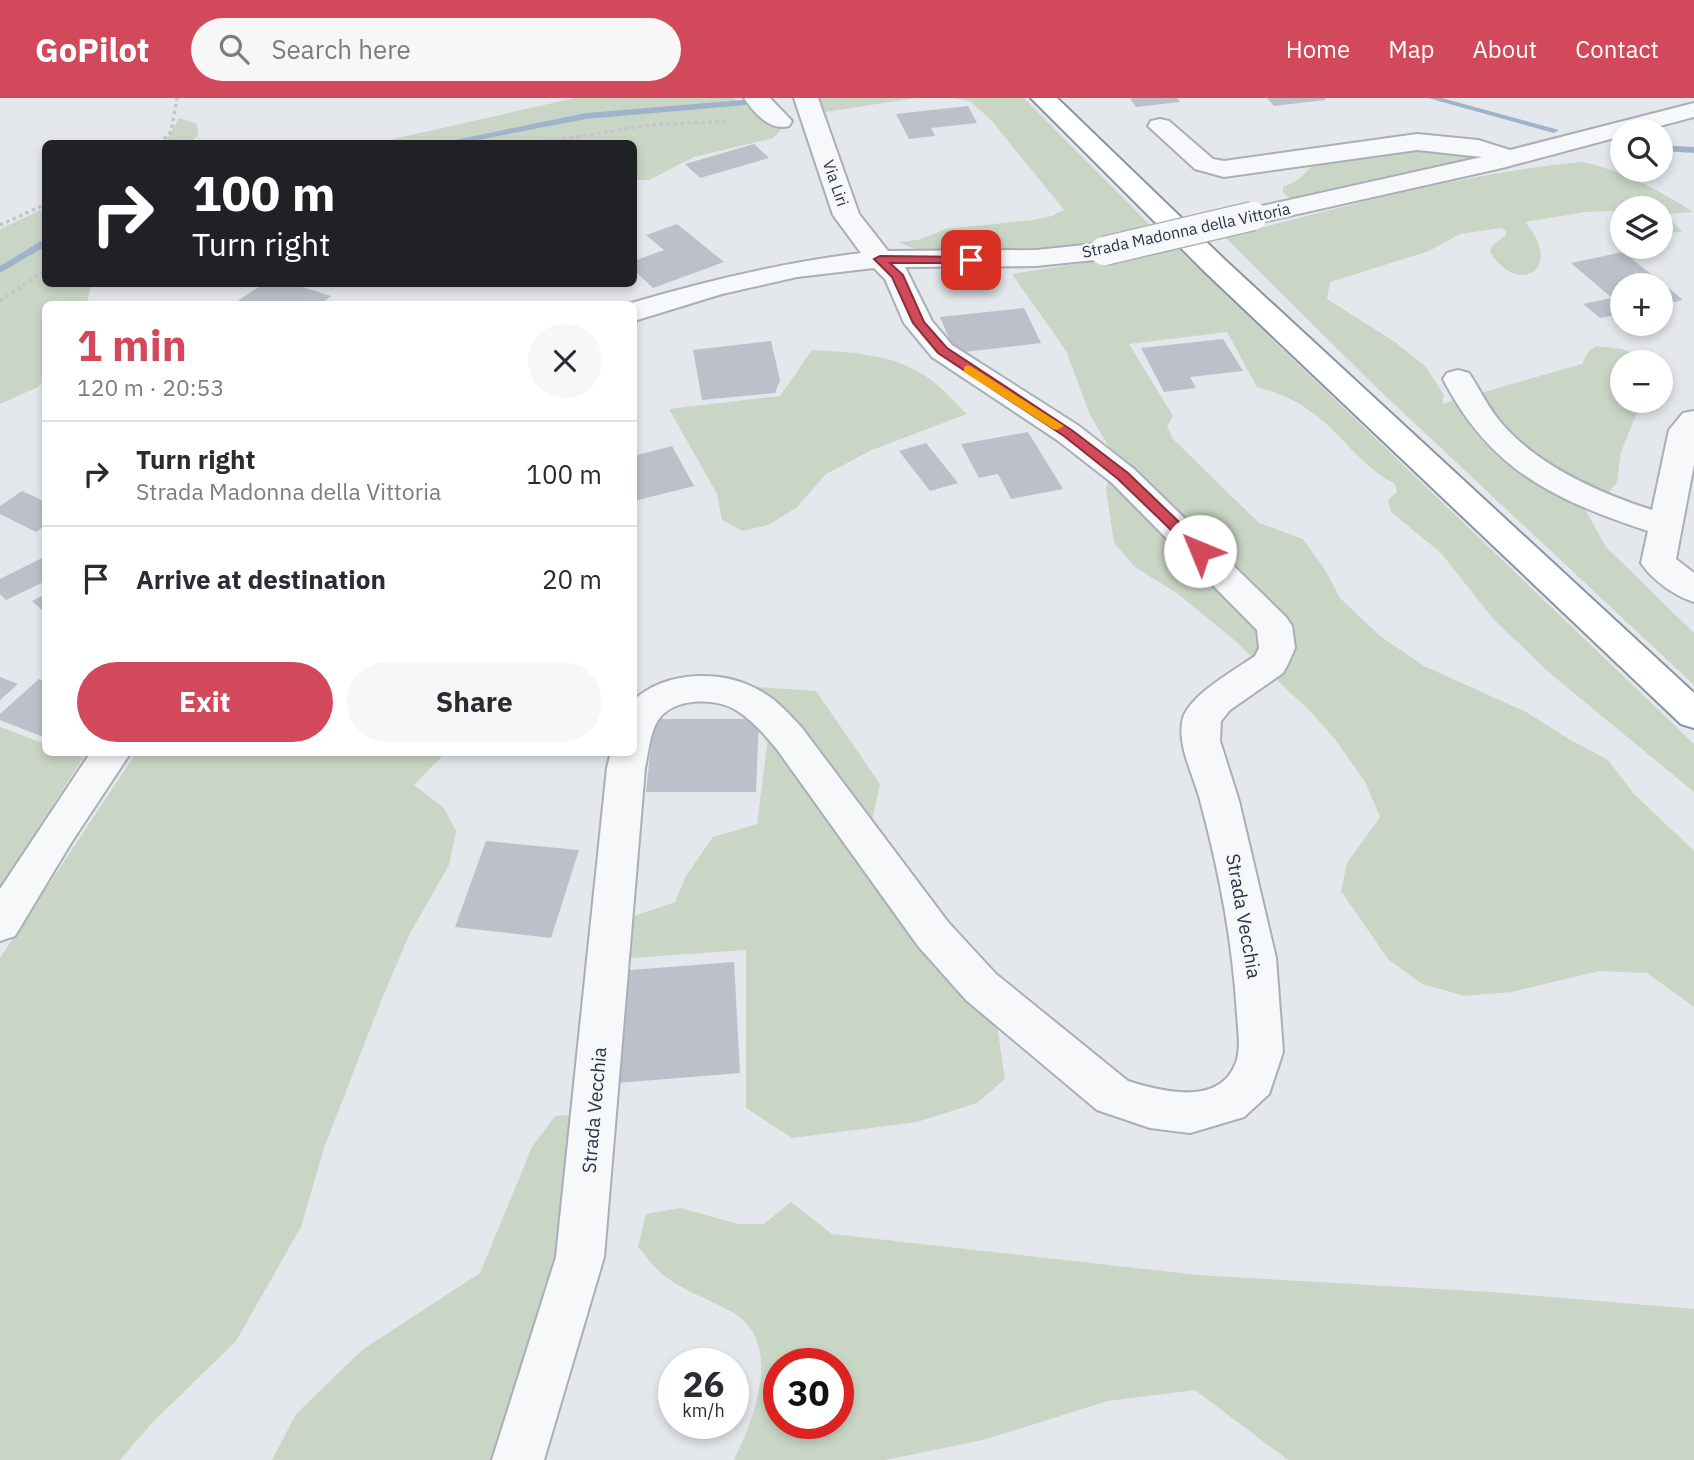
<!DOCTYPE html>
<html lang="en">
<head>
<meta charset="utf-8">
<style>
	body { margin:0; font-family:"IBM Plex Sans",sans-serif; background:#f7f7f7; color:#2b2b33; height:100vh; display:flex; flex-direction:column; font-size:26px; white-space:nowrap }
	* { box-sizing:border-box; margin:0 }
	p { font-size:23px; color:#7c7c81 }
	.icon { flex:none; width:38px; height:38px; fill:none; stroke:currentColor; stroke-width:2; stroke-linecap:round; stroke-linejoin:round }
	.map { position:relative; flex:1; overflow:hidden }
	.sheet { position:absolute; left:42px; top:203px; width:595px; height:455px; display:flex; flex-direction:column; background:#fff; border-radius:10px; box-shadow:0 4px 10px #0003 }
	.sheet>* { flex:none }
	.banner { position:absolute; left:42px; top:42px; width:595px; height:147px; border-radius:10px; box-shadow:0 4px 10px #0003; background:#202124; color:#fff; overflow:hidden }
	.tools { position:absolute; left:1610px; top:21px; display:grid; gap:14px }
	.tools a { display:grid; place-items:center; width:63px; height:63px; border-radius:50%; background:#fff; box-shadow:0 4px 10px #0003; font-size:35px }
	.speed { position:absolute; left:658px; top:1250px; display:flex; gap:14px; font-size:35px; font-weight:700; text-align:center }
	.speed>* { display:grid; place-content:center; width:91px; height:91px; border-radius:50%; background:#fff; box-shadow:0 4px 10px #0003; line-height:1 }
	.speed small { font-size:18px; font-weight:400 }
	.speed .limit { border:10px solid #d22; background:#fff; color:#111 }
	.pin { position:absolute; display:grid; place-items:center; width:60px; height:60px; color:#fff; margin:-30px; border-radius:14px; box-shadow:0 4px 10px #0006 }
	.me { position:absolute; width:77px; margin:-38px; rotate:315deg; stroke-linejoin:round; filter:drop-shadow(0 0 5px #0008) }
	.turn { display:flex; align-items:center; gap:24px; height:147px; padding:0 35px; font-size:32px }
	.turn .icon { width:91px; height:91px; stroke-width:2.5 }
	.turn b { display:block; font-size:49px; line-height:60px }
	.round { display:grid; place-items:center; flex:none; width:74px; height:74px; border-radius:37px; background:#f7f7f7 }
	.headline { display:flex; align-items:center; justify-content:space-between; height:119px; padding:0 35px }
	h1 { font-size:42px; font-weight:800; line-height:52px; color:#d1495b }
	.cta { display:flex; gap:14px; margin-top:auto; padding:14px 35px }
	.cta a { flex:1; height:80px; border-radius:42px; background:#d1495b; color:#fff; font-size:28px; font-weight:800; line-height:80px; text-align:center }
	.cta a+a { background:#f7f7f7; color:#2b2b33 }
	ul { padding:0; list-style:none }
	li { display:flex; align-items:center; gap:21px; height:105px; padding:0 35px; border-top:2px solid #e1e1e2 }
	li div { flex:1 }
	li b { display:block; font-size:26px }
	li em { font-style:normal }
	header { display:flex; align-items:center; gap:42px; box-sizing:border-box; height:98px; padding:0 35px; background:#d1495b; color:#fff }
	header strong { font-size:33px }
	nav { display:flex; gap:38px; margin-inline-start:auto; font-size:24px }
	.search { width:490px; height:63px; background:#f7f7f7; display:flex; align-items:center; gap:18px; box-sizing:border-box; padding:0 24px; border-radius:38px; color:#7c7c81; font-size:26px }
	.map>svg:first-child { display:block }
	.green { fill:#c9d6c5; fill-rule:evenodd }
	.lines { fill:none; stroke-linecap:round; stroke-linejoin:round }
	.stream { fill:#9fb4cc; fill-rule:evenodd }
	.building { fill:#bbc0ca }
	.minor-casing { stroke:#a9aeb7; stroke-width:4 }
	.highway-casing { stroke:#8b94a3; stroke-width:4 }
	.path { stroke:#c2c5cb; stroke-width:3.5; stroke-dasharray:3.5 3.5; stroke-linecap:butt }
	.minor { fill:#f7f8fa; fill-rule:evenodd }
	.highway { fill:#fff; fill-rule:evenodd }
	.minor-bridge-casing { stroke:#a9aeb7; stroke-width:31; stroke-linecap:butt }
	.minor-bridge { stroke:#f7f8fa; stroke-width:28 }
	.route { fill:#d1495b; stroke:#882f3b; stroke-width:2 }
	.slow { fill:#f59e0b }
	.labels { text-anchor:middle; stroke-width:5; stroke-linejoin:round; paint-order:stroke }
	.far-street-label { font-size:16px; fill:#2b3445; stroke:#f4f6f9 }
	.street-label { font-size:19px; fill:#2b3445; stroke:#f4f6f9 }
</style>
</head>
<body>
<header>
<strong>GoPilot</strong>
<div class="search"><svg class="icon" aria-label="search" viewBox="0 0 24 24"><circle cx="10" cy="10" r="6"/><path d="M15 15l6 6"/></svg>Search here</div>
<nav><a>Home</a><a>Map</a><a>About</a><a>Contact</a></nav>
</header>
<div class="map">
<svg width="1694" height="1362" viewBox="0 0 1694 1362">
	<rect width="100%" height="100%" fill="#e4e7ec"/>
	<g class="green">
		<path d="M575 0H733L772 23 781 32 773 40 694 59 649 82H634V46H371Z"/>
		<path d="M820 0H916L825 14Z"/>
		<path d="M952 0H1024L1156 133 1073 150 976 157 922 154 898 144 918 142 946 131 1033 122 1052 118 1064 112 991 22 970 3Z"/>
		<path d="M179 20 197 26 198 37 190 45H165Z"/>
		<path d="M1431 47 1469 53 1474 61 1293 103 1283 94V89L1298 82 1319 61Z"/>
		<path d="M1582 64C1624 73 1657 91 1693 114L1666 116 1682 134 1661 135V110H1622V118L1613 113 1586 114 1525 124C1566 172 1517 199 1490 154L1492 148 1506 137V132L1501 130 1460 136 1429 153 1330 184 1327 201 1395 244 1426 269 1444 297 1442 306 1582 266 1588 254 1596 248 1622 251 1653 263 1622 264V303H1649L1636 317 1621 354 1617 384 1606 398 1582 406 1606 449 1694 535V587L1378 291 1225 139C1343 109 1461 75 1582 64Z"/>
		<path d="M45 110 46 186H91L87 206H46L45 280 38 289 0 306V131Z"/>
		<path d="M1177 150 1694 646V694L1552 577 1494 522 1441 455 1391 414 1388 402 1397 394 1395 386C1357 366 1340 332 1307 311 1292 300 1275 294 1257 289L1227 234 1129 246 1173 318 1167 328 1173 341 1259 425 1303 441 1324 470 1340 500 1380 538 1424 568 1528 615 1567 640 1608 662 1634 696 1694 753V909L1647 875 1599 873 1511 894 1465 898 1422 886 1388 861 1341 793 1347 765 1380 719 1365 684 1335 641 1310 613 1233 541 1178 496 1135 469 1114 445 1106 390 1116 361 1090 317 1066 253 1012 176Z"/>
		<path d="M812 252C851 254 894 256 927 279 942 289 954 304 967 316L872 352 826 376 796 410 768 427 742 433 722 422 717 396 669 311 780 298Z"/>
		<path d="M731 587 816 593 880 686 869 736 989 875 1005 981 977 1005 917 1024 792 1040 746 1010V852L617 861 631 819 675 804 686 778 713 739 757 726 772 608Z"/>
		<path d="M0 629 45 646 46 654 67 655 83 660 0 790Z"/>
		<path d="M136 655H445L414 687 444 710 456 733 449 767 409 837 381 903 324 1050 301 1129 236 1243 151 1326 120 1362H0V860Z"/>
		<path d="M572 1017 569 1159 498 1362H272L296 1316 362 1252 480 1175 532 1049 555 1018Z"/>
		<path d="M791 1104 832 1136 1198 1177 1491 1194 1694 1211V1362H1288L1195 1292 1108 1303 983 1342 885 1362H734C754 1320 784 1247 734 1215 710 1201 679 1192 659 1173 651 1166 645 1156 638 1149L646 1116 681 1110 738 1126H764ZM779 1265H838V1325H779Z"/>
	</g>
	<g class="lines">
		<g class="stream">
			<path d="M1428 0H1442L1559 32 1554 35Z"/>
			<path d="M743 2 746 3V7L586 21 457 46H436L586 15Z"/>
			<path d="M1661 47 1694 49V55L1661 53Z"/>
			<path d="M46 140V148L0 175V168Z"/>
		</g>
	</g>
	<g class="building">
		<path d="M1130 0H1177L1180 4 1136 9Z"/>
		<path d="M1267 0H1325V2L1274 8Z"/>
		<path d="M968 8 977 25 931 30 935 38 909 41 896 16Z"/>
		<path d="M754 46 769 60 700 80 685 66Z"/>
		<path d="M677 126 724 164 653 190 634 172V163L664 152 646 137Z"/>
		<path d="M1623 154 1665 187 1683 202 1661 207V187H1622V216L1600 220 1583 206 1612 200 1571 165Z"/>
		<path d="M263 186H292L331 198 321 206H233Z"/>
		<path d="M1024 210 1041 245 955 255 940 219Z"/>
		<path d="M1223 241 1243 273 1190 279 1196 290 1164 294 1141 250Z"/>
		<path d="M771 243 780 282 775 295 702 302 693 252Z"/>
		<path d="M1028 334 1063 391 1011 401 998 376 979 380 961 346Z"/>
		<path d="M926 345 958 385 930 393 899 353Z"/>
		<path d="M672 348 694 388 634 403V358Z"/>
		<path d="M22 393 46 404V427L36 434 0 416V408Z"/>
		<path d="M42 460 46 464V483L6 502 0 496V481Z"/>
		<path d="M46 496V516L32 503Z"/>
		<path d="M0 579 18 586 0 602Z"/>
		<path d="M39 581 46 583V640L0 622V616Z"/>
		<path d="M654 621H759L756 694H646Z"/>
		<path d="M486 743 579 752 551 840 455 829Z"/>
		<path d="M734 864 740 975 617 985 618 873Z"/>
	</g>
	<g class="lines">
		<defs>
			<g id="minor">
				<path d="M744 0H770L792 23 789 28C770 33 754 15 744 0Z"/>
				<path d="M794 0H818L859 116 888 153 1036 152 1104 145 1114 147 1118 153 1114 159 1104 161 1036 168 905 169 932 223 952 247 1079 328 1134 371 1286 519 1292 528 1295 550 1288 566 1283 575 1230 612 1221 623 1220 643 1239 703 1276 860 1283 954 1269 996 1244 1019 1190 1035 1150 1030 1097 1012 966 902 918 848 776 650C764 636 752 622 736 612 715 599 671 599 657 624 650 635 648 657 645 670L604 1159 544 1362H492L556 1159 607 670 611 654H634V602C666 572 725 571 762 594 778 603 790 617 802 630L948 824 996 876 1128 983C1159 993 1216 1008 1234 969 1242 954 1238 934 1237 917 1233 845 1219 772 1200 702 1194 678 1176 646 1183 620 1191 596 1235 572 1255 558L1259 550 1257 532 1112 385 1057 342 932 259 904 225 885 181 874 170 797 179 722 196 634 223V206H628C705 183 781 165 861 155L833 117Z"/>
				<path d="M1694 5V19L1641 33H1622V38L1502 70 1253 126 1244 124 1240 118 1244 112 1482 59 1417 52 1224 79 1195 71 1148 28 1151 23 1160 21 1169 23 1213 61 1224 63 1417 36 1478 42 1510 52Z"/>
				<path d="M1458 272 1469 275C1481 293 1489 312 1504 328 1542 370 1600 395 1652 412L1669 332 1683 315 1694 313V366L1676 461 1694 475V504C1675 498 1652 482 1641 465L1648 433C1554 402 1490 372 1443 281L1447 275Z"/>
				<path d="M91 654H131L71 745 15 838 0 843V791Z"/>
			</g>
			<path id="highway" d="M1031 0H1057L1225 162 1694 595V630L1681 626 1205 174Z"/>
		</defs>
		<use href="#minor" class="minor-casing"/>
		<use href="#highway" class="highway-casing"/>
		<g class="path">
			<path d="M159 46 171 34 177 0"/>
			<path d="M535 46 648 27 730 23"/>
			<path d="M0 127 46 106"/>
			<path d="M0 203 46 172"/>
		</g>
		<use href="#minor" class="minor"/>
		<use href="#highway" class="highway"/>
		<defs>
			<path id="minor-bridge" d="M1104 153 1253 118"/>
		</defs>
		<use href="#minor-bridge" class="minor-bridge-casing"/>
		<use href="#minor-bridge" class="minor-bridge"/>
	</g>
	<path class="route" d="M880 158 975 159V164L971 165H890L903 177 924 224 947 250 1073 333 1128 375 1205 449V456H1196L1118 381 1064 338 938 255 913 225 892 179 874 161Z"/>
	<path class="slow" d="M968 267 972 269 1064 328 1057 332 1053 331 964 274V269Z"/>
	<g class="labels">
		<g class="far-street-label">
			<text transform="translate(836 85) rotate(71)" y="6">Via Liri</text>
			<text transform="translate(1186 132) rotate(-12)" y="6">Strada Madonna della Vittoria</text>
		</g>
		<g class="street-label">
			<text transform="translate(1244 818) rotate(80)" y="7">Strada Vecchia</text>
			<text transform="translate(594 1012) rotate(-85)" y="7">Strada Vecchia</text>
		</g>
	</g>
</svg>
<div class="tools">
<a><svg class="icon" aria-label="search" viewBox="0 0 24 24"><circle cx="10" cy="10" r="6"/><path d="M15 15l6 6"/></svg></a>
<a><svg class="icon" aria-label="layers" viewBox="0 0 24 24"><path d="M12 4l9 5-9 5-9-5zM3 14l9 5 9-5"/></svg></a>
<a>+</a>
<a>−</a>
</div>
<div class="speed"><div>26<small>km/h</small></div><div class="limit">30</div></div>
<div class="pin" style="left:971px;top:162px;background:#d93025"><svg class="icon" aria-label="arrive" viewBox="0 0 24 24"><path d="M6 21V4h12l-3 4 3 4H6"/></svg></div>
<svg class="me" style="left:1200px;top:453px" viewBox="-20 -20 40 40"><circle r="19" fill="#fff"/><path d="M0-13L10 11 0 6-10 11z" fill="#d1495b"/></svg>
<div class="banner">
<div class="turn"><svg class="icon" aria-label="right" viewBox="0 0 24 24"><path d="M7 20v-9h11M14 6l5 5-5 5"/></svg><div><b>100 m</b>Turn right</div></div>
</div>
<section class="sheet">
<div class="headline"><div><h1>1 min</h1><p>120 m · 20:53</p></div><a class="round"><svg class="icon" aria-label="close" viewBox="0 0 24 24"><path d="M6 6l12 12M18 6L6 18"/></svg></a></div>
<ul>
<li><svg class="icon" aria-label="right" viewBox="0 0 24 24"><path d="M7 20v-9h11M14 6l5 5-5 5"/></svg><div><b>Turn right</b><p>Strada Madonna della Vittoria</p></div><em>100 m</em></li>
<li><svg class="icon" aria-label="arrive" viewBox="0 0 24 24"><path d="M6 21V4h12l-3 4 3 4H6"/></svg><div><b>Arrive at destination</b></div><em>20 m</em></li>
</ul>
<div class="cta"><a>Exit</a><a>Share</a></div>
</section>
</div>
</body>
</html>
